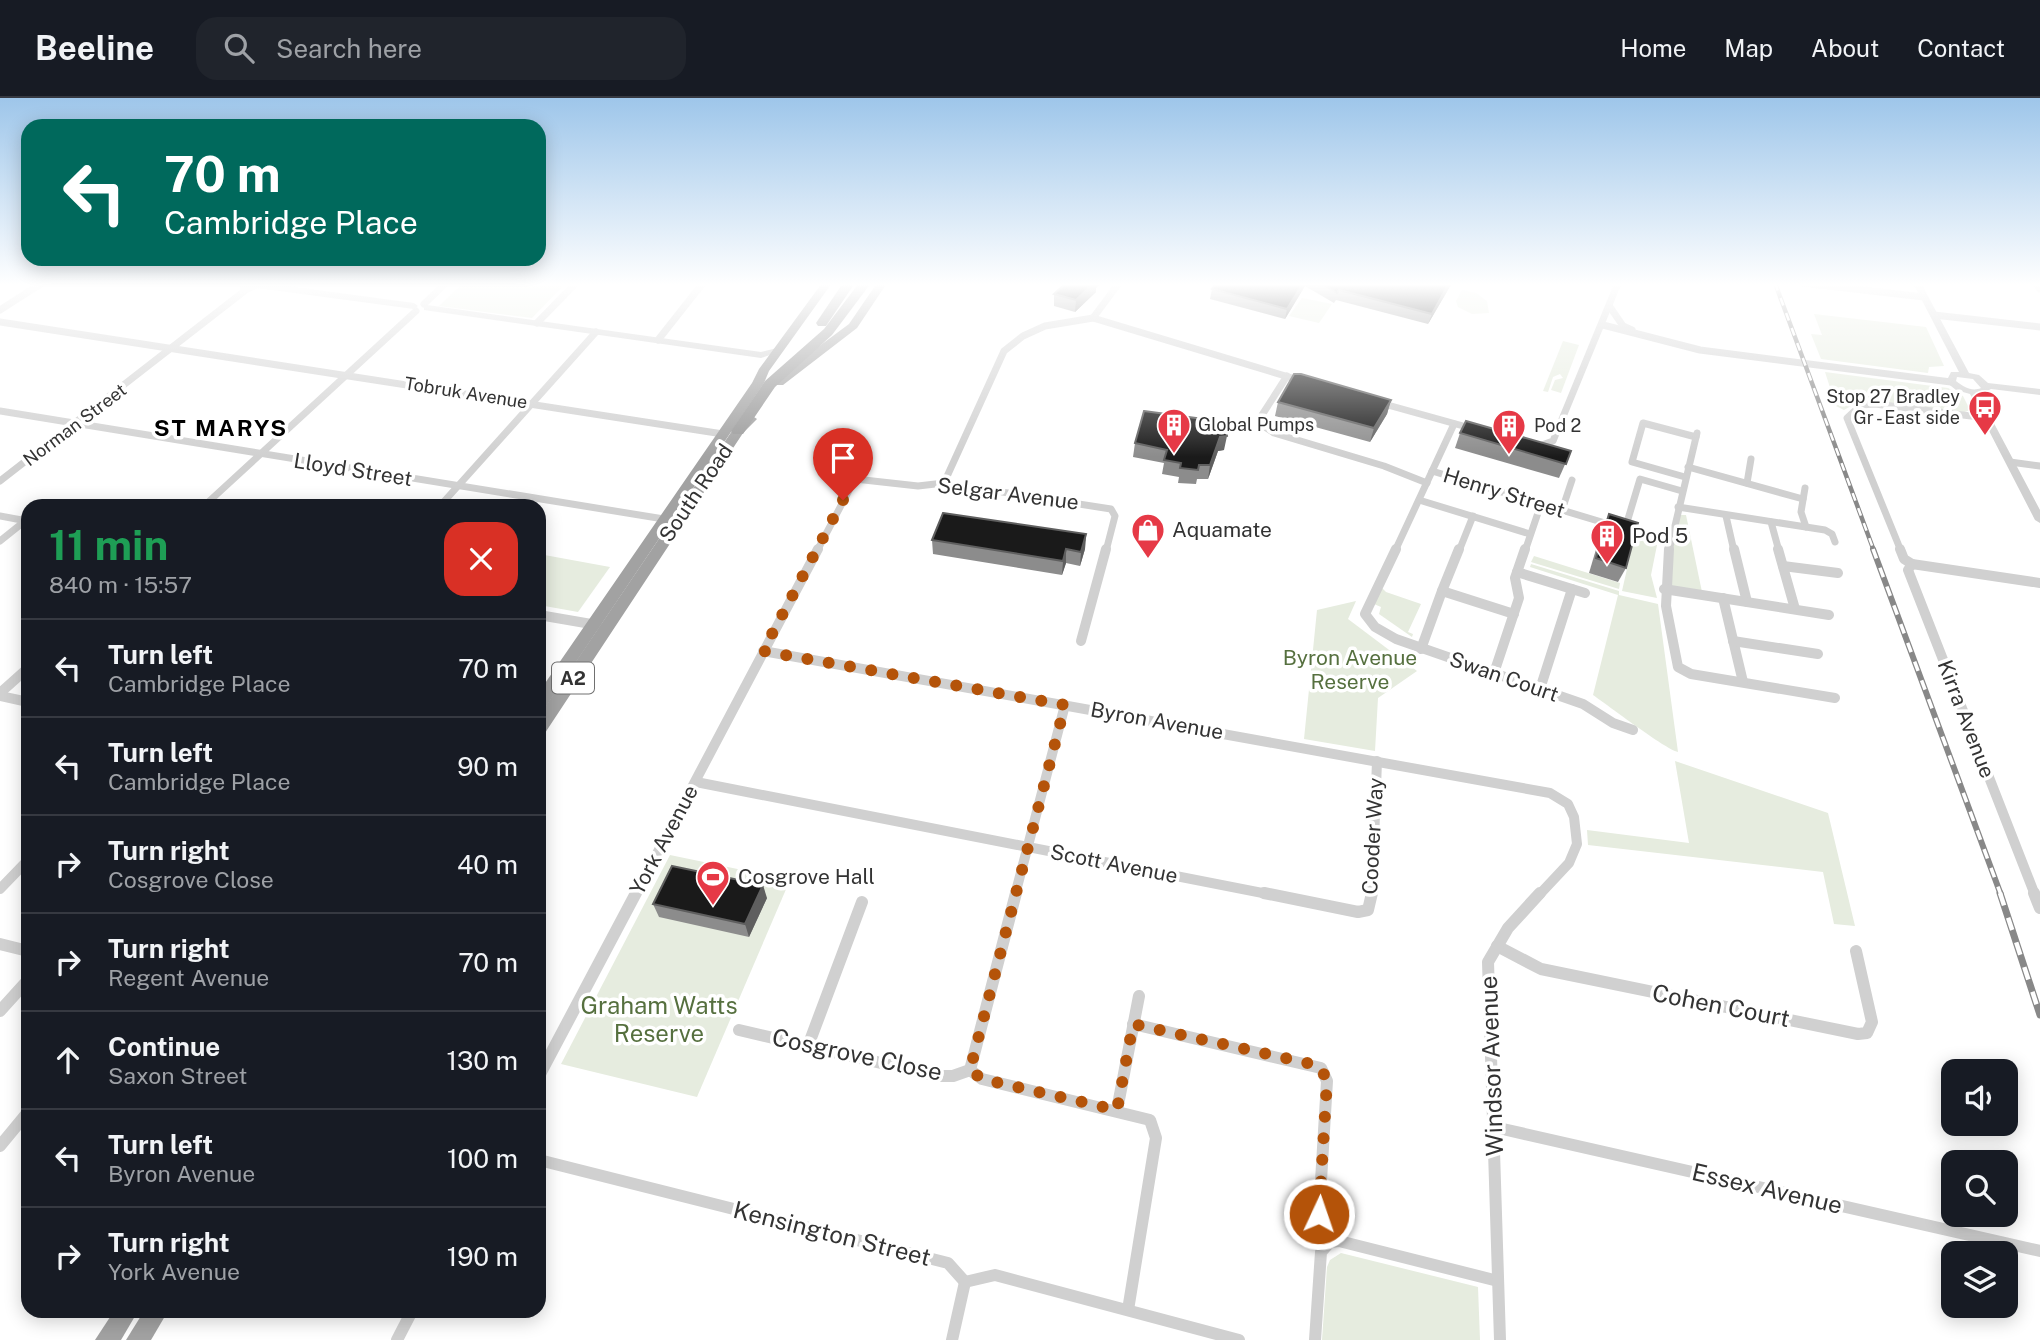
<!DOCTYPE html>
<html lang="en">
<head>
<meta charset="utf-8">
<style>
	body { margin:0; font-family:"Public Sans",sans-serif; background:#20242c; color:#f1f3f6; height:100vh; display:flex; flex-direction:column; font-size:26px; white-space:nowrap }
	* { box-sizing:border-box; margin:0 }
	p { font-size:23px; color:#9ea1a6 }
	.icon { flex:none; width:38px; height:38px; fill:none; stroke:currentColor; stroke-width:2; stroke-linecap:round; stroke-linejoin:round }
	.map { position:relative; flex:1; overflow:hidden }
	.sheet { position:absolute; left:21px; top:401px; width:525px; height:819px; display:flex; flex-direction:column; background:#171b24; border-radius:21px; box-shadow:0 4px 18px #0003 }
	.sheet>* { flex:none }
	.banner { position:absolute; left:21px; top:21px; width:525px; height:147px; border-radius:21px; box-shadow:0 4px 18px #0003; background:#00695c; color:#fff; overflow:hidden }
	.tools { position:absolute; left:1941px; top:961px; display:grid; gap:14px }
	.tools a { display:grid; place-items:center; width:77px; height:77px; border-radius:14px; background:#171b24; box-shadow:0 4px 18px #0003; font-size:35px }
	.pin { position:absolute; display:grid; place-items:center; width:60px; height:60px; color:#fff; margin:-72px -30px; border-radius:50% 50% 50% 0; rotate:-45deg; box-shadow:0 0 7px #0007 }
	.pin .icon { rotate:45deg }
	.me { position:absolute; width:77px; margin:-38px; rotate:3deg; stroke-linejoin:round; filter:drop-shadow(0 0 5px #0008) }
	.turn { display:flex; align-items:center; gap:24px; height:147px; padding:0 28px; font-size:32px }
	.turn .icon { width:91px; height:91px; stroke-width:2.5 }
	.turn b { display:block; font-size:49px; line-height:60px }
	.round { display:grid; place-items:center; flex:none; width:74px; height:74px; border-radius:21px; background:#20242c }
	.head { display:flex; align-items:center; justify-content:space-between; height:119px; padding:0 28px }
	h1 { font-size:42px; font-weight:700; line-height:52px; color:#1e9e55 }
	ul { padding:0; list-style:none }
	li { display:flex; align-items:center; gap:21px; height:98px; padding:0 28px; border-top:2px solid #363941 }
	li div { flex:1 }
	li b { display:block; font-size:26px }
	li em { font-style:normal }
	header { display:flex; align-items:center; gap:42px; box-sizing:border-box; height:98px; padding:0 35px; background:#171b24; border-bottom:2px solid #363941 }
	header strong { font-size:33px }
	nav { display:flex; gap:38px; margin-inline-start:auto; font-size:24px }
	.search { width:490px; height:63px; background:#20242c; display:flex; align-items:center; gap:18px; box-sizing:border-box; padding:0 24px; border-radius:21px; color:#9ea1a6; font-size:26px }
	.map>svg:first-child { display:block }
	.green { fill:#e6ecdf }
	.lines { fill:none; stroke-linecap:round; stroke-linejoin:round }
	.minor-far2 { stroke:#d0d0d0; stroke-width:7 }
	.minor-far1 { stroke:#d0d0d0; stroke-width:10 }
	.minor { stroke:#d0d0d0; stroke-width:12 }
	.tertiary { fill:#d0d0d0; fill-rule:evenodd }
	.trunk { fill:#a2a2a2; fill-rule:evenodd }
	.motorway { fill:#9a9a9a; fill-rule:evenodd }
	.rail-far2-casing { stroke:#888; stroke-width:4.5 }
	.rail-far1-casing { stroke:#888; stroke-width:6 }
	.rail-casing { stroke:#888; stroke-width:7 }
	.rail-far2 { stroke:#fff; stroke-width:2.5; stroke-dasharray:8; stroke-linecap:butt }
	.rail-far1 { stroke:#fff; stroke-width:3.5; stroke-dasharray:10; stroke-linecap:butt }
	.rail { stroke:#fff; stroke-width:4.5; stroke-dasharray:13; stroke-linecap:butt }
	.wall { fill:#8c8c8c }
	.shaded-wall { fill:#5f5f5f }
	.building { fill:#1a1a1a; stroke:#5f5f5f; stroke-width:2 }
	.route { stroke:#b45309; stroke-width:12; stroke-dasharray:0 21.6 }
	.labels { text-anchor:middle; stroke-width:7; stroke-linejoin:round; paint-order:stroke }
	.far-street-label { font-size:18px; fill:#333; stroke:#fff }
	.far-poi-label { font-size:18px; fill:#333; stroke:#fff; text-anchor:start }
	.shield { fill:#fff; stroke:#707070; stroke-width:2 }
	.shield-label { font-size:19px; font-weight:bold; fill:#333 }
	.street-label { font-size:21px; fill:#333; stroke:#fff }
	.poi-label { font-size:21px; fill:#333; stroke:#fff; text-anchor:start }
	.park-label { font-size:21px; fill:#56703f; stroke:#fff }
	.far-district-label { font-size:23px; font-weight:bold; letter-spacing:2px; fill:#000; stroke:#fff }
	.near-park-label { font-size:24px; fill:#56703f; stroke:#fff }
	.near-street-label { font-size:24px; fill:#333; stroke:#fff }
</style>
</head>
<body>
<header>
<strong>Beeline</strong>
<div class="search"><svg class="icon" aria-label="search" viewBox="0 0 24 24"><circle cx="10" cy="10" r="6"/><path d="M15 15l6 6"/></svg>Search here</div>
<nav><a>Home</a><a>Map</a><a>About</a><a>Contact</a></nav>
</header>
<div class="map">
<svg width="2040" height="1242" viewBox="0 0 2040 1242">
	<rect width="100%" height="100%" fill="#fff"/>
	<g class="green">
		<path d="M463 185H566L532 220 439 208Z"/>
		<path d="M1462 192 1476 195 1487 203 1489 215 1472 216 1458 209 1456 203Z"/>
		<path d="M1302 200 1332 206 1319 225 1289 218Z"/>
		<path d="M1814 216 1926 229 1944 268 1929 269 1928 275 1821 261 1811 236 1822 237Z"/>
		<path d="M1563 243 1579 247 1561 295 1551 292 1555 282 1563 280 1560 276 1553 279 1548 294 1543 293Z"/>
		<path d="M1825 274 1948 290 1963 298 1970 312 1962 315 1871 303 1858 304 1844 312 1836 308Z"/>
		<path d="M1680 417H1686L1702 494 1676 490 1665 484Z"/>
		<path d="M1634 440 1657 447 1651 477 1657 500 1622 493Z"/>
		<path d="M539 456 610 469 578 514 539 507Z"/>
		<path d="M1534 458 1620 485 1619 491 1531 464Z"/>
		<path d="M1531 466 1619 493V497L1658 506 1678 654C1665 651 1609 608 1593 597L1618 497 1530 469Z"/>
		<path d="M1382 490 1386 494 1421 506 1408 534 1413 536 1412 539 1379 516 1381 509 1374 506Z"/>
		<path d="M1356 503 1348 521 1417 573 1378 600 1375 653 1304 641 1317 512Z"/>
		<path d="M1675 663 1828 715 1855 828 1834 826 1823 774 1588 747 1587 732 1689 745Z"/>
		<path d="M670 757 790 782 697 999 561 966Z"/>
		<path d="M1341 1155 1478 1189 1480 1242H1322L1327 1169 1330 1162Z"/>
	</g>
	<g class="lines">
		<g class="minor-far2">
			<path d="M1119 185 1093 220 1302 283"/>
			<path d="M1802 185 1924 199"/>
			<path d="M2036 185 2040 191"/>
			<path d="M424 206 446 185"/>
			<path d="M1610 209 1623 228 1632 232"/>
			<path d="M0 212 42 185"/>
			<path d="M1934 217 2040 229"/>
			<path d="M0 224 723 336"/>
			<path d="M537 225 576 185"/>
			<path d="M1603 227 1700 252 1951 284"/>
			<path d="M658 242 703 185"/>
			<path d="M1287 278 1262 317 1265 329 1274 335 1384 368 1427 385"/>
			<path d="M1377 304 1474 331"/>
			<path d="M0 313 670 422"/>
			<path d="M1539 348 1553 343 1618 185"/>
			<path d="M2010 364 2040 368"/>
			<path d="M1688 369 1803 401"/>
			<path d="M1432 373 1668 444"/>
			<path d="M1685 379 1632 364 1643 325 1696 339"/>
			<path d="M0 383 247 191"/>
			<path d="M944 385 1004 253 1023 238 1045 228 1093 220"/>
			<path d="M1747 385 1751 361"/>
			<path d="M1805 390 1801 414 1806 429"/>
			<path d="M1419 402 1530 436"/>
			<path d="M204 408 416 213"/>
			<path d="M440 408 596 234"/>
			<path d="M1678 409 1825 432 1832 436 1835 444"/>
			<path d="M1562 412 1572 382"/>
			<path d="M0 418 27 423"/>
			<path d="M1726 418 1734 453"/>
			<path d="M1771 424 1779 453"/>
			<path d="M1625 431 1640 381 1682 393"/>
			<path d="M0 443 25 423"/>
			<path d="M817 453 855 381 918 388 944 385 1111 411 1115 418 1106 453"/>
			<path d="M1395 453 1454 326"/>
			<path d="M1459 453 1473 418"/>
			<path d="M1525 453 1541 406"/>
			<path d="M1669 453 1697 335"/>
			<path d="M1901 453 1847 320 1861 307 1875 306 1987 320"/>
		</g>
		<g class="minor-far1">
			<path d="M1396 451 1365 516 1375 529 1396 541 1583 606 1613 625 1633 632"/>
			<path d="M1459 451 1442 493 1514 516"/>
			<path d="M1669 451 1666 508 1678 569 1691 576 1835 600"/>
			<path d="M1734 451 1747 504"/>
			<path d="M1778 451 1795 511"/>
			<path d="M1900 451 1904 461 1912 466 2040 485"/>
			<path d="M1912 466 1908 472 2035 797"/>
			<path d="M1783 468 1838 475"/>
			<path d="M1517 474 1585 495"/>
			<path d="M1664 491 1829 517"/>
			<path d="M1723 500 1743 584"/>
			<path d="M539 517 597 527"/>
			<path d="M1081 543 1106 451"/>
			<path d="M1733 543 1818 556"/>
			<path d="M1421 551 1442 493"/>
			<path d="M763 553 1550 695 1568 706 1574 719 1577 746 1569 765 1539 797"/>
			<path d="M1494 575 1519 500 1515 480 1525 451"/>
			<path d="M1540 591 1572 491"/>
			<path d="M0 595 28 570"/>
			<path d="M0 598 28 604"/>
			<path d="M696 684 1273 797"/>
			<path d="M0 791 28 762"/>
			<path d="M635 797 818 451"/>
			<path d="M1015 797 1065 607"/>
			<path d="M1372 797 1377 663"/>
		</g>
		<g class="minor">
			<path d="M1264 795 1358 814 1368 812 1372 795"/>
			<path d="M2034 795 2040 810"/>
			<path d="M0 846 28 853"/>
			<path d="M1497 848 1541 871 1858 936 1867 935 1872 924 1856 853"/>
			<path d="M0 913 28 882"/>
			<path d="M1133 926 1321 970 1327 983 1319 1116 1330 1144"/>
			<path d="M739 932 937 978H953L970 972"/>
			<path d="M808 948 862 804"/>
			<path d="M970 972 982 981 1150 1022 1156 1040 1128 1212"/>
			<path d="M970 972 1016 795"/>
			<path d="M539 978 636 795"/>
			<path d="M1117 1012 1139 898"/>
			<path d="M1494 1029 2040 1153"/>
			<path d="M0 1048 28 1014"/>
			<path d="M539 1062 948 1165 965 1184"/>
			<path d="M965 1184 995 1177 1239 1242"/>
			<path d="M397 1242 412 1213"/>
			<path d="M952 1242 965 1184"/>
			<path d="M1315 1242 1321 1154 1330 1144 1339 1143 1498 1183"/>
			<path d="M1500 1242 1488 864 1508 830 1540 795"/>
		</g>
		<g class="tertiary">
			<path d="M243 185H251L249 188 255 185H265L414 205 418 208 414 211 257 190 250 194 241 192 240 190Z"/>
			<path d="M1913 185H1921L1969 275 1979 277 1988 285 2040 291V297L1991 291 1979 297 2040 412V425L2035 422 1970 296 1956 292 1946 284 1951 274H1959ZM1957 279 1973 281 1981 290C1972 294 1964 289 1956 283Z"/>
			<path d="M427 207 761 254 777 250 781 253 761 260 424 212V208Z"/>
		</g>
		<g class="trunk">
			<path d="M822 185H832L769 273 764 285 545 610 539 612V594L752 285 759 271Z"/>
			<path d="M877 185H887L857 230 783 287H775V281L849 226Z"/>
			<path d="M751 317 757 321 743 335 545 635 539 637V618L734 330Z"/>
			<path d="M114 1213H138L121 1242H95Z"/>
			<path d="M144 1213H168L151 1242H126Z"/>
		</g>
		<g class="motorway">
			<path d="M843 185H855L826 228H818L816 225Z"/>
			<path d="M859 185H871L832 237 775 289 743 336H733L731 333 765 283 824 231Z"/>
		</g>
		<defs>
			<path id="rail-far2" d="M1775 185 1874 453"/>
			<path id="rail-far1" d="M1873 451 2001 797"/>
			<path id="rail" d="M2000 795 2040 917"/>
		</defs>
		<use href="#rail-far2" class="rail-far2-casing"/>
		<use href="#rail-far1" class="rail-far1-casing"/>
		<use href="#rail" class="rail-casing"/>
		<use href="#rail-far2" class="rail-far2"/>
		<use href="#rail-far1" class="rail-far1"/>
		<use href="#rail" class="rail"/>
	</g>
	<g class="wall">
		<path d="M1066 185H1101L1096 190V194L1075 214 1054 208V196Z"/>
		<path d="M1216 185H1452L1428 226 1336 202 1334 205 1305 188 1285 221 1210 201 1212 191Z"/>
		<path d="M1391 302 1387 316 1370 344 1275 318 1278 304Z"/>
		<path d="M1460 335 1571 353 1559 380 1455 350Z"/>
		<path d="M1135 345 1224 352 1218 353 1208 381H1197L1196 386 1178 385 1179 379 1162 376 1164 365 1133 359Z"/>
		<path d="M1609 416 1626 470 1618 484 1589 475 1602 431Z"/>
		<path d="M1086 436 1085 451 1080 468 1066 465 1062 477 933 456 932 442Z"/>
		<path d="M767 800 749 839 659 819 653 806Z"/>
	</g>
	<g class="shaded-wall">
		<path d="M1094 185H1101L1096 190V194L1075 214 1076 202Z"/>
		<path d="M1303 185H1306L1305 188 1285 221 1287 211Z"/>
		<path d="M1449 185H1452L1428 226 1432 216Z"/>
		<path d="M1391 302 1387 316 1370 344 1374 330Z"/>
		<path d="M1227 338 1224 352 1218 353 1208 381 1210 367 1220 339Z"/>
		<path d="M1086 436 1085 451 1080 468 1081 454Z"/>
		<path d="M1066 451V465L1062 477 1063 463Z"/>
		<path d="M763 787 767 800 749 839 745 826Z"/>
	</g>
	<g class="building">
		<path d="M1066 185H1094L1076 202 1054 196Z"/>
		<path d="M1216 185H1303L1287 211 1212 191Z"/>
		<path d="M1320 185H1449L1432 216 1339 192 1337 195Z"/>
		<path d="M1294 276H1301L1391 302 1374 330 1278 304Z"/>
		<path d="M1144 313 1225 324 1227 338 1220 339 1210 367H1199L1198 372 1180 370 1181 365 1164 362 1167 352 1135 345Z"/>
		<path d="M1466 323 1571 353 1566 366 1460 335Z"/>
		<path d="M943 415 1086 436 1081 454 1066 451 1063 463 932 442Z"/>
		<path d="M1609 416 1638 425 1626 470 1596 460Z"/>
		<path d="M672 768 763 787 745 826 653 806Z"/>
	</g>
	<linearGradient id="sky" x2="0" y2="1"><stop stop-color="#9ec6ea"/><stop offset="0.52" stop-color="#fff"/><stop offset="1" stop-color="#fff" stop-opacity="0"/></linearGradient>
	<rect width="2040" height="359" fill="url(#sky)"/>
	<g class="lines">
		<path class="route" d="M843 402 763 553 1065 607 970 972 982 981 1117 1012 1133 926 1312 966 1321 970 1327 983 1319 1116"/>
	</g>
	<defs>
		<symbol id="bus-pin" viewBox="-11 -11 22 30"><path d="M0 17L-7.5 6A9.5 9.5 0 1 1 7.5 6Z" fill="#e63946" stroke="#fff"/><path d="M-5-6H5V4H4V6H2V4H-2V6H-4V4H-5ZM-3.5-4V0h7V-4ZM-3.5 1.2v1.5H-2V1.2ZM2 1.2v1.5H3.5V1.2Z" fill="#fff"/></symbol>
		<symbol id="building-pin" viewBox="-11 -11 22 30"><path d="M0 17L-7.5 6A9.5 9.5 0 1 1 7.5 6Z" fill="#e63946" stroke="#fff"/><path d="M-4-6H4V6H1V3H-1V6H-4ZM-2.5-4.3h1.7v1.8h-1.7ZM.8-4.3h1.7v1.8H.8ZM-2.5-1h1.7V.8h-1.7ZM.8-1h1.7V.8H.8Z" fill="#fff"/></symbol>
		<symbol id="shop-pin" viewBox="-11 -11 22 30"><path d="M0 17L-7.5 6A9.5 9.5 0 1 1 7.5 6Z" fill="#e63946" stroke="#fff"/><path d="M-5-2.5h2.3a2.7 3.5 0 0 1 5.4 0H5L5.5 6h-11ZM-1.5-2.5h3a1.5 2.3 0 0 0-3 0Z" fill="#fff"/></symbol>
		<symbol id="stadium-pin" viewBox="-11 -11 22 30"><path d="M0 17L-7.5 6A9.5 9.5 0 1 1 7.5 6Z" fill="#e63946" stroke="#fff"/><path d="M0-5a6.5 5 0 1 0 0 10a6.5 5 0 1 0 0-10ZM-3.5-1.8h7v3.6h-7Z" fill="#fff"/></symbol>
	</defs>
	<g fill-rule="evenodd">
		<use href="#bus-pin" x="1966" y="290" width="38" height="52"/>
		<use href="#building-pin" x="1155" y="308" width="38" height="52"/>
		<use href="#building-pin" x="1490" y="309" width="38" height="52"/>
		<use href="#shop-pin" x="1129" y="413" width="38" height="52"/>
		<use href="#building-pin" x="1588" y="419" width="38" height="52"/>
		<use href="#stadium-pin" x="694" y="760" width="38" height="52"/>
	</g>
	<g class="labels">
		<g class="far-street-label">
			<text transform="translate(466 295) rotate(9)" y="6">Tobruk Avenue</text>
			<text transform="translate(75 327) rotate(-37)" y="6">Norman Street</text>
		</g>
		<g class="far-poi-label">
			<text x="1960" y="305" text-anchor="end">Stop 27 Bradley<tspan x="1960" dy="21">Gr - East side</tspan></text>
			<text x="1198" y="333">Global Pumps</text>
			<text x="1534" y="334">Pod 2</text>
		</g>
		<rect class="shield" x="552" y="564.5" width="42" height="31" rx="5"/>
		<g class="shield-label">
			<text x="573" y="587">A2</text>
		</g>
		<g class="street-label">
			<text transform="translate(353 372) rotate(9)" y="7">Lloyd Street</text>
			<text transform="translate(696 395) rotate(-56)" y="7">South Road</text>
			<text transform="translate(1504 395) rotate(17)" y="7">Henry Street</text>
			<text transform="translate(1008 396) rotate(7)" y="7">Selgar Avenue</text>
			<text transform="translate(1504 579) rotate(19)" y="7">Swan Court</text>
			<text transform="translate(1966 621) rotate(69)" y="7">Kirra Avenue</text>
			<text transform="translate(1157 623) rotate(10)" y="7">Byron Avenue</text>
			<text transform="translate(1373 738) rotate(-87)" y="7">Cooder Way</text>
			<text transform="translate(664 742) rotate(-62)" y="7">York Avenue</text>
			<text transform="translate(1114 766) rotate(11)" y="7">Scott Avenue</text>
		</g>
		<g class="poi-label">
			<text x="1172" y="439">Aquamate</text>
			<text x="1632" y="445">Pod 5</text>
			<text x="738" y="786">Cosgrove Hall</text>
		</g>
		<g class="park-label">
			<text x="1350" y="567">Byron Avenue<tspan x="1350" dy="24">Reserve</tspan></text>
		</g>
		<g class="far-district-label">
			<text x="221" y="338">ST MARYS</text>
		</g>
		<g class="near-park-label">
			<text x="659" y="916">Graham Watts<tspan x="659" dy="28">Reserve</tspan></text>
		</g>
		<g class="near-street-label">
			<text transform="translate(1721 908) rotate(11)" y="8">Cohen Court</text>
			<text transform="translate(857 957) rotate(12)" y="8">Cosgrove Close</text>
			<text transform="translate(1492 968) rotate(-92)" y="8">Windsor Avenue</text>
			<text transform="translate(1767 1091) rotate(13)" y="8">Essex Avenue</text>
			<text transform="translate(832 1136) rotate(14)" y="8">Kensington Street</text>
		</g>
	</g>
</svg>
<div class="tools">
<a><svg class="icon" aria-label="sound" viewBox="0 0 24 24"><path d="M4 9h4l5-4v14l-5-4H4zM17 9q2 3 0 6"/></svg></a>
<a><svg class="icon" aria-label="search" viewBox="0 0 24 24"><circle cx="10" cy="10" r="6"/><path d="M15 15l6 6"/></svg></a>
<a><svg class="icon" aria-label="layers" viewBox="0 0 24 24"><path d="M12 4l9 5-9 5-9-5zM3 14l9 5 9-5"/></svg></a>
</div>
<div class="pin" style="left:843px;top:402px;background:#d93025"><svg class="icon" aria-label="arrive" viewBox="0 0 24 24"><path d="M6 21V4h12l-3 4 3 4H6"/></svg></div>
<svg class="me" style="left:1319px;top:1116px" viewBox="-20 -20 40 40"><circle r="17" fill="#b45309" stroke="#fff" stroke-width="3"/><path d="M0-11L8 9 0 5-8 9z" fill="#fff"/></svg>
<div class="banner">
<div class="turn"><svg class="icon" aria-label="left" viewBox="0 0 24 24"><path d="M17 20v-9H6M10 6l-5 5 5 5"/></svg><div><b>70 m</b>Cambridge Place</div></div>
</div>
<section class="sheet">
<div class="head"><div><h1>11 min</h1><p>840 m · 15:57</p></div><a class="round" style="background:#d93025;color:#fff"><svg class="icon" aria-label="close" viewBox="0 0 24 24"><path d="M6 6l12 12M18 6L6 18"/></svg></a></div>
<ul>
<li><svg class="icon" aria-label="left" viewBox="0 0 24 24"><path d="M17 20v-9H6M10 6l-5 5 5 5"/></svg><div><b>Turn left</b><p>Cambridge Place</p></div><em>70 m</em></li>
<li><svg class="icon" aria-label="left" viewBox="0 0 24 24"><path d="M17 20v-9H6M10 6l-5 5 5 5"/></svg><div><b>Turn left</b><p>Cambridge Place</p></div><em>90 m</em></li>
<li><svg class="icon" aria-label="right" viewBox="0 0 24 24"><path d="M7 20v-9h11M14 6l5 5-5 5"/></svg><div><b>Turn right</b><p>Cosgrove Close</p></div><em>40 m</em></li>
<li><svg class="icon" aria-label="right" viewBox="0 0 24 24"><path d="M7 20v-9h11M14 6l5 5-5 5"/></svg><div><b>Turn right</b><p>Regent Avenue</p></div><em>70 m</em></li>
<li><svg class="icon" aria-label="ahead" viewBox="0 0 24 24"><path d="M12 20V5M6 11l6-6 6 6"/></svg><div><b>Continue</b><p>Saxon Street</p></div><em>130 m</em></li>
<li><svg class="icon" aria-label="left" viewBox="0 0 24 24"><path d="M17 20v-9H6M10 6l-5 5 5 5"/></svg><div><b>Turn left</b><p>Byron Avenue</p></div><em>100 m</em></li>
<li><svg class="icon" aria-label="right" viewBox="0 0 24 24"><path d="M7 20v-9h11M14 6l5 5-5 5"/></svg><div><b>Turn right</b><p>York Avenue</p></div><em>190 m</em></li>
</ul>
</section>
</div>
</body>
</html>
